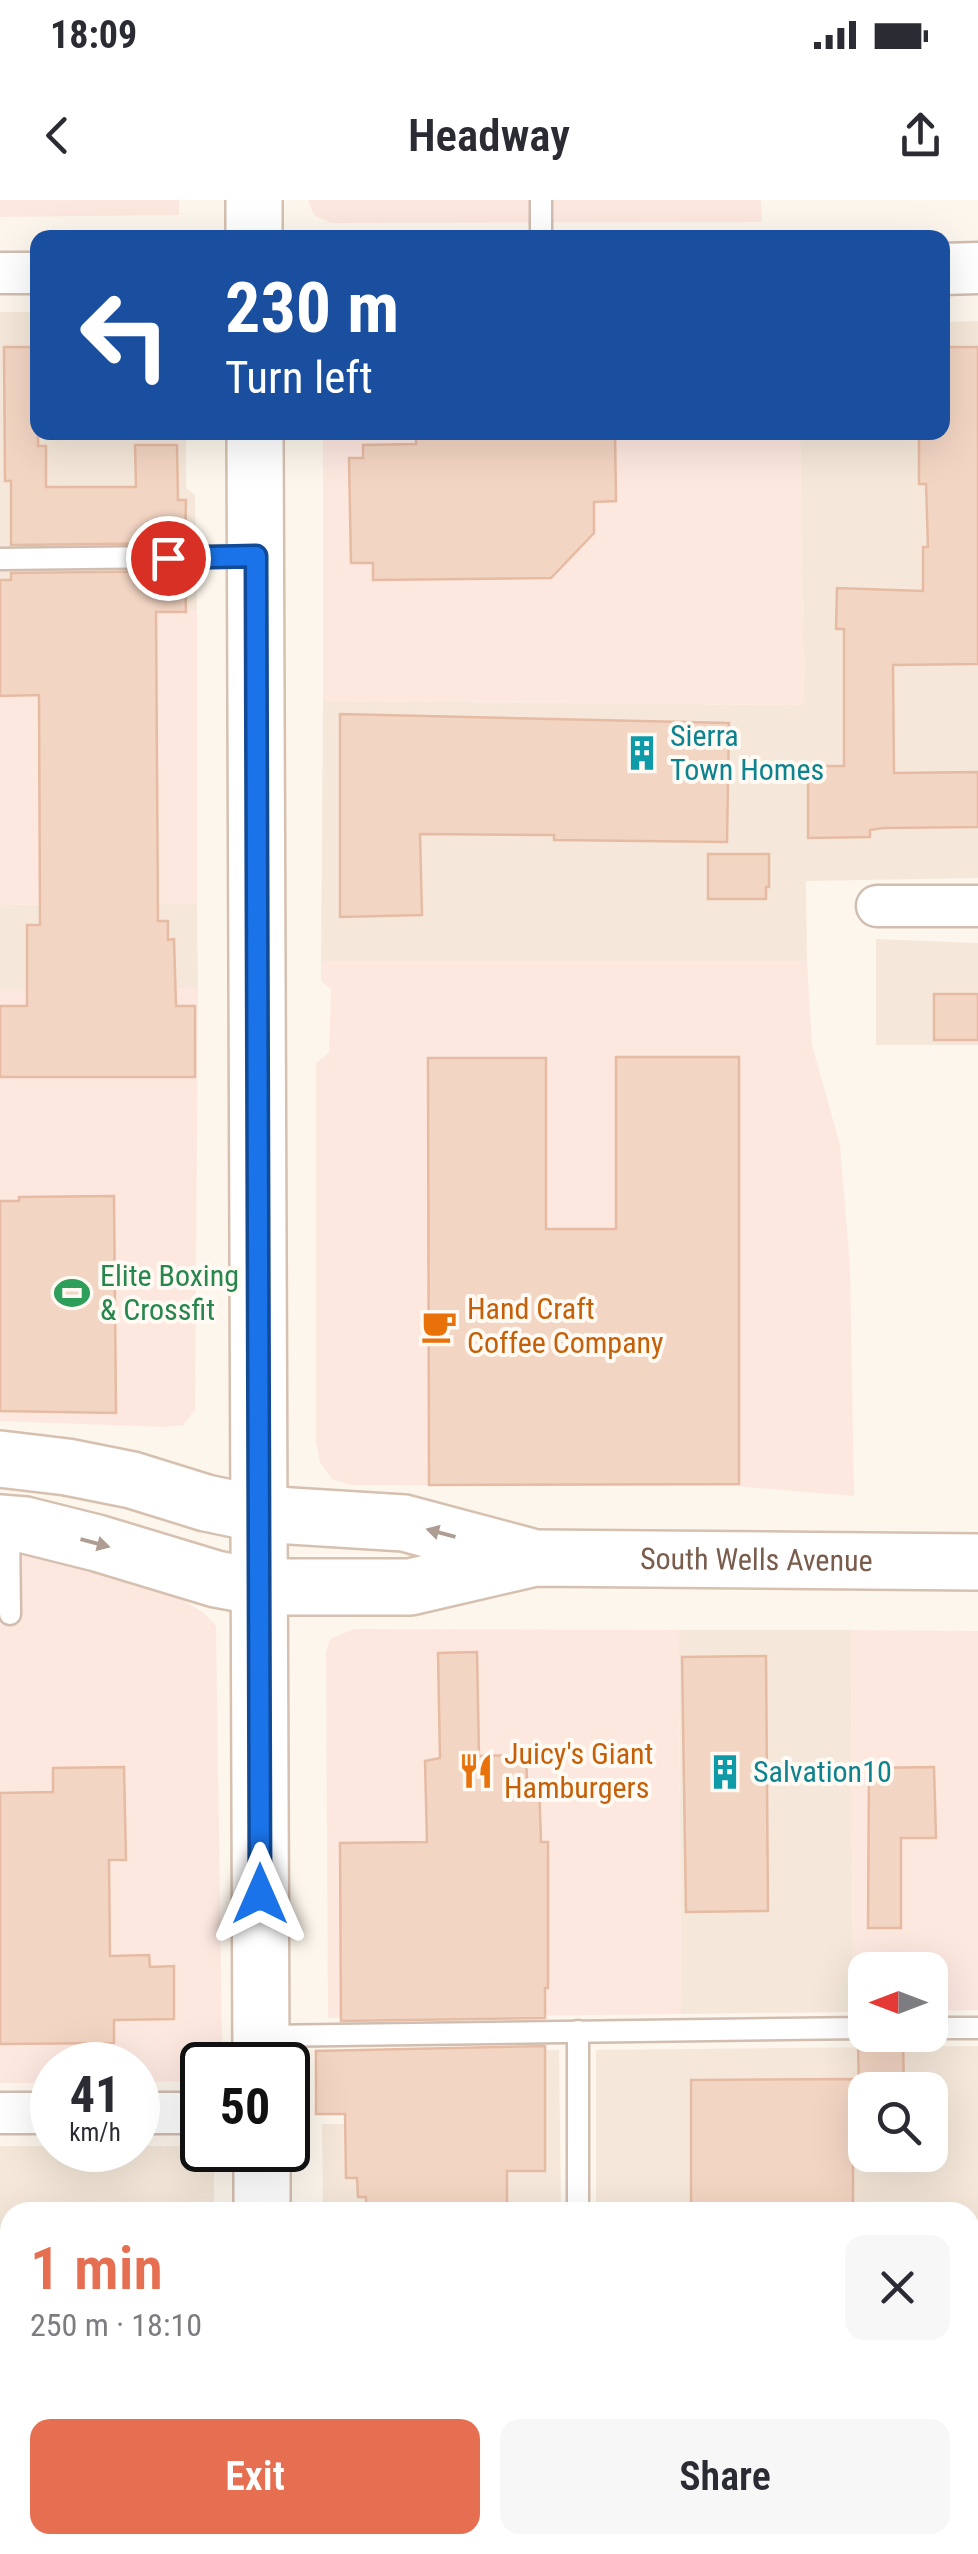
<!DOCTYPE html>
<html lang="en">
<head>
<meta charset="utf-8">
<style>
	body { margin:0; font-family:"Roboto Condensed",sans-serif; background:#f7f7f7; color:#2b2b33; height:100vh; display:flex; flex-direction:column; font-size:38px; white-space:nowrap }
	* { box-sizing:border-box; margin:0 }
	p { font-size:32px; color:#7c7c81 }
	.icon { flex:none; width:55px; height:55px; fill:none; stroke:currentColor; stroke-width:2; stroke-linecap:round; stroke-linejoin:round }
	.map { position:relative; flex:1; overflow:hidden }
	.details { position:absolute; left:0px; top:2002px; width:980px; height:352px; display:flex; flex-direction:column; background:#fff; border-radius:30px 30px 0 0; box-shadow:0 10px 40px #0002 }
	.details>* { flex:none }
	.hud { position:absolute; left:30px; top:30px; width:920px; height:210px; border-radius:20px; box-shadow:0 10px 40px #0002; background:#1a4fa0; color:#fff; overflow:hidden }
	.needle { width:65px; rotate:270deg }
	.buttons { position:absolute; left:848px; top:1752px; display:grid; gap:20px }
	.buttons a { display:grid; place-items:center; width:100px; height:100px; border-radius:20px; background:#fff; box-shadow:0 10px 40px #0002; font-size:50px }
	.speed { position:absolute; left:30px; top:1842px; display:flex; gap:20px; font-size:50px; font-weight:700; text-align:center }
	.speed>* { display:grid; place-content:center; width:130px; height:130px; border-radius:50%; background:#fff; box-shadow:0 10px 40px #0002; line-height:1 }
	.speed small { font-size:25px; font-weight:400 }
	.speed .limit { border:5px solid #111; border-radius:15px; background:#fff; color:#111 }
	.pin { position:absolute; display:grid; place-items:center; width:85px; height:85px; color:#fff; margin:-42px; border:5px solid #fff; border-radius:50%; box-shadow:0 2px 10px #0007 }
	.me { position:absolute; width:110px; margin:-55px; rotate:0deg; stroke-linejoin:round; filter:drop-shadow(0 0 8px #0008) }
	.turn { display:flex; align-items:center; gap:35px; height:210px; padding:0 30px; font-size:45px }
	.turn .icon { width:130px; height:130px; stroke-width:2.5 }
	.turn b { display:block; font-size:70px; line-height:85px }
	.round { display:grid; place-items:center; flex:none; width:105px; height:105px; border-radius:20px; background:#f7f7f7 }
	.head { display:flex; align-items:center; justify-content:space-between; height:170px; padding:0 30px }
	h1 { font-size:60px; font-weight:600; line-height:75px; color:#e76f51 }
	.primary-button { display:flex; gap:20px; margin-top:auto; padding:20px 30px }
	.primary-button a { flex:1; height:115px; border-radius:20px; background:#e76f51; color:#fff; font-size:40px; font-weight:600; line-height:115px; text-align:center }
	.primary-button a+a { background:#f7f7f7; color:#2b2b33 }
	.status { display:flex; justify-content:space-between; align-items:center; height:70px; padding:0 50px; background:#fff; direction:ltr }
	.status svg { height:28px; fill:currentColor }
	header { display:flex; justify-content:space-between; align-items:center; height:130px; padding:0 30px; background:#fff; font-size:45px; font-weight:600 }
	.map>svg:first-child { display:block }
	.residential { fill:#f5e8da; fill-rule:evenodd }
	.commercial { fill:#fde8e0 }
	.building { fill:#f3d5c3; stroke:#e6bba3; stroke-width:2.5 }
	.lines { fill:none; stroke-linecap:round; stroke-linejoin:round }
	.service-casing { stroke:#d1beb0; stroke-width:25 }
	.minor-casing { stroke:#d1beb0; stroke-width:45 }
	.tertiary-casing { stroke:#d1beb0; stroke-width:55 }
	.secondary-casing { stroke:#d6c0b0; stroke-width:60 }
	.service { stroke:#fff; stroke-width:20 }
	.minor { stroke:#fff; stroke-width:40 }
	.tertiary { stroke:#fff; stroke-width:50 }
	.secondary { stroke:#fff; stroke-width:55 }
	.oneway { fill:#af9d94 }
	.route-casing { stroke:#114b97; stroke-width:25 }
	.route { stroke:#1a73e8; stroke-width:18 }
	.labels { text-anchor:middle; stroke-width:8; stroke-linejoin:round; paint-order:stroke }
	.culture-label { font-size:30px; fill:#0d838f; stroke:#fffaf3; text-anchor:start }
	.leisure-label { font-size:30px; fill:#27864d; stroke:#fffaf3; text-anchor:start }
	.food-label { font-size:30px; fill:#c56008; stroke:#fffaf3; text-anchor:start }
	.street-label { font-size:30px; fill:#7a5c4d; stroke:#fffaf3 }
</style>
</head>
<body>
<div class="status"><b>18:09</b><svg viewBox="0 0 49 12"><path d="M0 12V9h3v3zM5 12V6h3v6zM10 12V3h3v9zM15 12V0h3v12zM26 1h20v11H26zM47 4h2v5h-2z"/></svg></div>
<header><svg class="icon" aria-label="back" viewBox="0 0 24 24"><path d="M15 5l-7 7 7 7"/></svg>Headway<svg class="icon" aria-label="share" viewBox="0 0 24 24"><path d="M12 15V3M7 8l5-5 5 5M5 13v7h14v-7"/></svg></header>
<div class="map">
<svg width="978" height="2354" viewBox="0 0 978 2354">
	<rect width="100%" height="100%" fill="#fdf6ec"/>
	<g class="residential">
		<path d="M0 112H37L38 232 186 233V288L195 295 197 410 0 411Z"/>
		<path d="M978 121V678L806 681 807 761H321L323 501 804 505 800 233 942 232 943 122Z"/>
		<path d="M197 704 198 788 0 789V705Z"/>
		<path d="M876 739 978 743V845H876Z"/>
		<path d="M679 1430H851L853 1812 681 1814Z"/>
		<path d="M978 1846V2145H970V2012H596V1850ZM865 1890H930V1955H865Z"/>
		<path d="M488 1850H559L561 2012H323L322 1924 486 1923Z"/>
		<path d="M0 1946H52V1950H138V1946H181L197 1950 209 1958 214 1970V2012H10V2345H217V2354H0Z"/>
		<path d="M970 2243H978V2354H595V2345H970Z"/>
		<path d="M327 2345H566L567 2354H327Z"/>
	</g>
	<g class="commercial">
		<path d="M0 0H179V15L0 17Z"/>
		<path d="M308 0H761L762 22 331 23 314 15Z"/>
		<path d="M323 233H800L804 505 323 501Z"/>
		<path d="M197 410V704L0 705V411Z"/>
		<path d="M321 761H807L812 845 840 945 850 1066 854 1296 734 1286 351 1285 332 1279 320 1262 316 1242V863L329 853 331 789 321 781Z"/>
		<path d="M198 788 195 1210 183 1225 165 1227 0 1221V789Z"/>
		<path d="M0 1339 165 1390 204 1413 216 1426 222 1841 220 1861 217 1865H202L200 1881 138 1882V1865H52V1883H0Z"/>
		<path d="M354 1429 679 1430 681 1814 328 1818 326 1452 330 1439Z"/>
		<path d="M851 1430 978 1431V1810L930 1811V1770H865V1812H853Z"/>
	</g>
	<g class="building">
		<path d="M4 147H38V246H46V287H136L135 245H177L178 300H186L185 343 11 345V281H5Z"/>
		<path d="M943 147H978V464L893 465 894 573 978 572V627L883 628 870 630V637L808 638V566H844V429H836L837 388 923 391V347H928L926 284H919V232H942Z"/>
		<path d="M416 232H615L616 301 594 302V333L551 378 373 380V363H351L349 258H363V245L416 244Z"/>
		<path d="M185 371 186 412H156L158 721H168V740L174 739 176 806H195V877H0V806H27V725H40L39 495 0 496V380H11V373Z"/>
		<path d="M340 514 729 523 727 642 554 640V635L420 634 422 715 340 717Z"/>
		<path d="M708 654H769V687H766V699H708Z"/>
		<rect x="934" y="794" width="44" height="46"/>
		<path d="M616 857H739V1284L429 1285 428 858H546V1029H616Z"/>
		<path d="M114 996 116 1213 0 1211V1001H19V997Z"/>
		<path d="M477 1452 479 1556 526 1555 527 1582H539L541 1642H548V1788H545V1818L341 1821 340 1643 427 1642 425 1561 440 1558 438 1453Z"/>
		<path d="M766 1456 768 1711 686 1712 682 1457Z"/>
		<path d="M124 1567 126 1660H109L110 1756 149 1755 150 1767 174 1766V1819L114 1820V1843L0 1844V1593L53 1592V1568Z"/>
		<path d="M934 1567 936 1638H901V1728H868L869 1568Z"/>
		<path d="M903 1842 904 1889 859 1890 858 1843Z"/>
		<path d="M545 1846V1971H507V2012H366V1997H358L357 1978H346L345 1914H316V1851Z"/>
		<path d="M853 1879V2012H691V1880Z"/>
	</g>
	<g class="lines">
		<defs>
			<g id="service">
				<path d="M541 0V38"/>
				<path d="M0 359 253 356"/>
				<path d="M9 1326 10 1414"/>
				<path d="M930 1828H978"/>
				<path d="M578 1831V2012"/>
				<path d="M262 1836 865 1828"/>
				<path d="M582 2345V2354"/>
			</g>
			<g id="minor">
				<path d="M0 73H38"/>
				<path d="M877 706H978"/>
				<path d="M0 1913H52"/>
				<path d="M138 1913H202"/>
				<path d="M970 2196H978"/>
			</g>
			<path id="tertiary" d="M942 69 978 68"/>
			<g id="secondary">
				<path d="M254 0V38"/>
				<path d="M255 232 261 1865"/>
				<path d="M0 1259 67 1267 132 1280 206 1303 259 1314 404 1323 528 1356"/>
				<path id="s1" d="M0 1323 25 1325 97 1343 216 1379 259 1387H410L535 1358 978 1362"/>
				<path d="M262 1950V2012"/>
				<path d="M265 2345V2354"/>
			</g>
		</defs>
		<use href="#service" class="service-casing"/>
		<use href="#minor" class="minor-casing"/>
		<use href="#tertiary" class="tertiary-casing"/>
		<use href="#secondary" class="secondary-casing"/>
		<use href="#service" class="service"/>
		<use href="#minor" class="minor"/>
		<use href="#tertiary" class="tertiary"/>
		<use href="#secondary" class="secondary"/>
	</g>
	<defs><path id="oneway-solid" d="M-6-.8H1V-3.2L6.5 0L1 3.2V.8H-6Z" transform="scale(2.5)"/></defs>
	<g class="oneway">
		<use href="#oneway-solid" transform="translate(441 1333) rotate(-165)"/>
		<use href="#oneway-solid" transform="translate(95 1343) rotate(15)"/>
	</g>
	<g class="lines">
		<defs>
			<path id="route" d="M168 358 256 356 260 1694"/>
		</defs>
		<use href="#route" class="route-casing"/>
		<use href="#route" class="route"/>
	</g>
	<defs>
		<symbol id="building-bare" viewBox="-9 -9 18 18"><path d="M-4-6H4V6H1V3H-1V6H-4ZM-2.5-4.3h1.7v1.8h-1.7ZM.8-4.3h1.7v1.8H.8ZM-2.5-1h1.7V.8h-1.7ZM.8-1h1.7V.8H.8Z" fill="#0f9aa8" stroke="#fffaf3" stroke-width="2.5" paint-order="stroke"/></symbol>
		<symbol id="stadium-bare" viewBox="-9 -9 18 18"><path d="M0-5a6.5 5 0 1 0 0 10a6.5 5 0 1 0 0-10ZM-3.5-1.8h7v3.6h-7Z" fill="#2e9e5b" stroke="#fffaf3" stroke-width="2.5" paint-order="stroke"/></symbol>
		<symbol id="cafe-bare" viewBox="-9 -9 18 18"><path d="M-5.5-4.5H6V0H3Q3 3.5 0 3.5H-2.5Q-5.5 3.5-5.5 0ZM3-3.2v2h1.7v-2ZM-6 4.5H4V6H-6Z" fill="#e8710a" stroke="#fffaf3" stroke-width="2.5" paint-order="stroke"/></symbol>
		<symbol id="restaurant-bare" viewBox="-9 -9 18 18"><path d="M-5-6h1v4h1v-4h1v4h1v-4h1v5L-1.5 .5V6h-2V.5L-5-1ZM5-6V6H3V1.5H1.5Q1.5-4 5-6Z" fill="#e8710a" stroke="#fffaf3" stroke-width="2.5" paint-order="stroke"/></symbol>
	</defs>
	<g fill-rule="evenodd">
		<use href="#building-bare" x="617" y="528" width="50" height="50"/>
		<use href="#stadium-bare" x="47" y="1068" width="50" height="50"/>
		<use href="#cafe-bare" x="414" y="1101" width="50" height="50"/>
		<use href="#restaurant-bare" x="451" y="1546" width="50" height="50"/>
		<use href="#building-bare" x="700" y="1547" width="50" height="50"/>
	</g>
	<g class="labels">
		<g class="culture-label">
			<text x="670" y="546">Sierra<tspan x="670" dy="34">Town Homes</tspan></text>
			<text x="753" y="1582">Salvation10</text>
		</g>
		<g class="leisure-label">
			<text x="100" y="1086">Elite Boxing<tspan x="100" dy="34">&amp; Crossfit</tspan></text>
		</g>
		<g class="food-label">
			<text x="467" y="1119">Hand Craft<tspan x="467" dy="34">Coffee Company</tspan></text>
			<text x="504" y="1564">Juicy's Giant<tspan x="504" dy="34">Hamburgers</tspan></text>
		</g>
		<g class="street-label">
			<text dy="10" stroke="none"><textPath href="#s1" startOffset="768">South Wells Avenue</textPath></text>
		</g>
	</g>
</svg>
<div class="buttons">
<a><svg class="needle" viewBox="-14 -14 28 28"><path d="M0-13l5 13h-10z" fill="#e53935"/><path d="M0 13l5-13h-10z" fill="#7c7c81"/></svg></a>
<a><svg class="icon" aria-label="search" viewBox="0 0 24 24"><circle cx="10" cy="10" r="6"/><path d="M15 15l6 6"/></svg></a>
</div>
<div class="speed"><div>41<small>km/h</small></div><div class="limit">50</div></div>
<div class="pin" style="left:168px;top:358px;background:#d93025"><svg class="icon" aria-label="arrive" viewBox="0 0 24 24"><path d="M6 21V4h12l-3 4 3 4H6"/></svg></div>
<svg class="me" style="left:260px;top:1694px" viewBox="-20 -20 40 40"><path d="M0-17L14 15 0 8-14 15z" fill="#1a73e8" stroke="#fff" stroke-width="4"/></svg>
<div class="hud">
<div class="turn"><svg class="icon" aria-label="left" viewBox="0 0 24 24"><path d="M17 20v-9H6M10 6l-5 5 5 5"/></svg><div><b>230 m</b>Turn left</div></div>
</div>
<section class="details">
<div class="head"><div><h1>1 min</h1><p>250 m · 18:10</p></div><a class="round"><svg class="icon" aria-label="close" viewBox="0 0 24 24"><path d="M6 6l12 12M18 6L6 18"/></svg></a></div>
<div class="primary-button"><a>Exit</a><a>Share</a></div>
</section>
</div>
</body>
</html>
